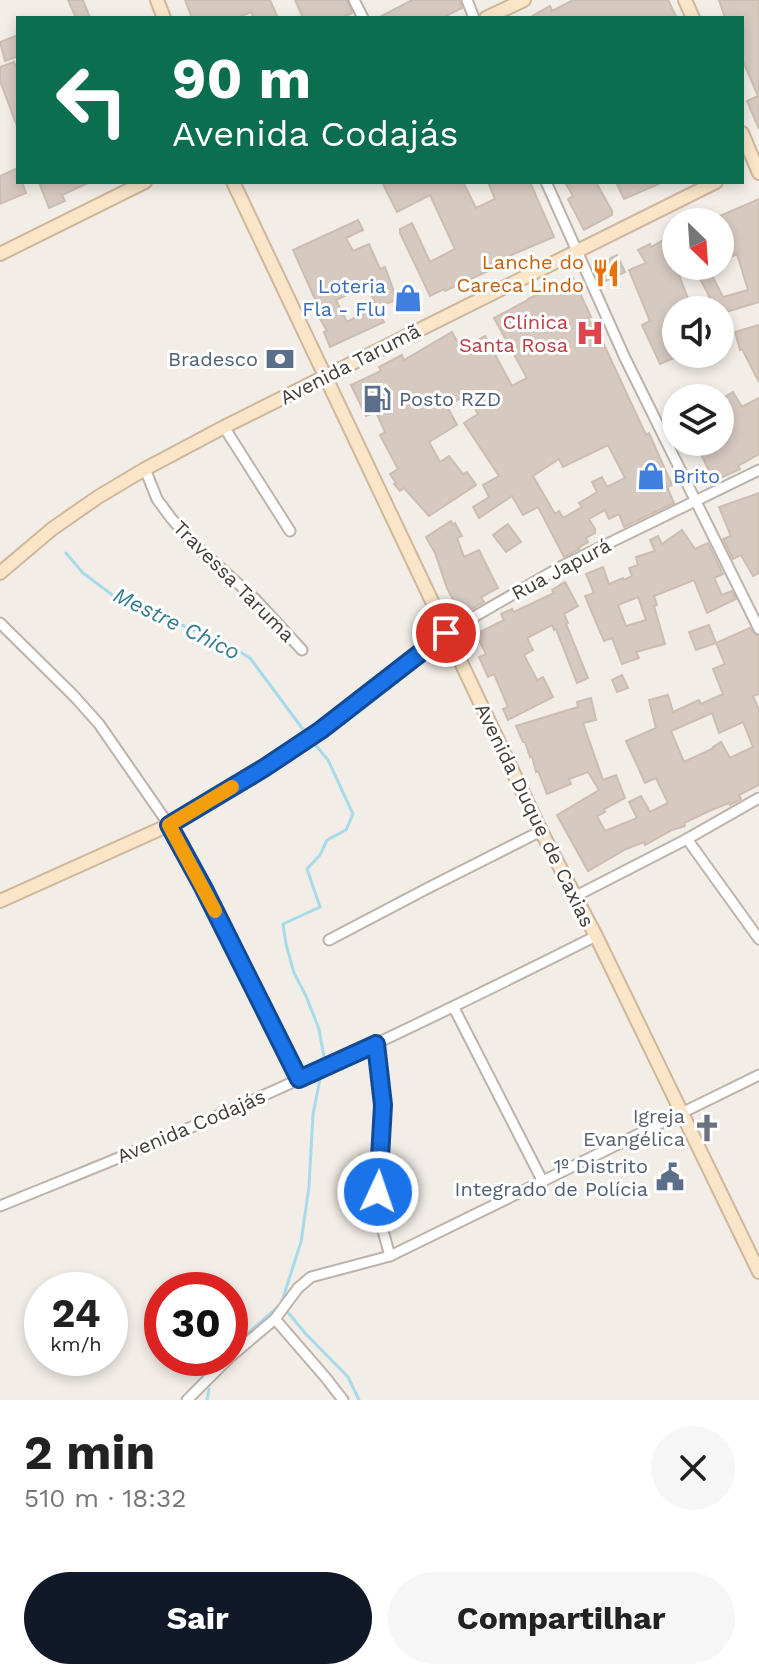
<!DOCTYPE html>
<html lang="pt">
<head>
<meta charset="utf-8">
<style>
	body { margin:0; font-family:"Work Sans",sans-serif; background:#f6f6f6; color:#222; height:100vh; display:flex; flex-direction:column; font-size:30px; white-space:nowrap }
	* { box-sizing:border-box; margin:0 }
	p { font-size:26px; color:#767676 }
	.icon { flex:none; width:44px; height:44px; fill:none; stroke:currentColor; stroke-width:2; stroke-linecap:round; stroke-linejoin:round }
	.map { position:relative; height:1400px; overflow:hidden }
	.sheet { display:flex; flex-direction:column; background:#fff; flex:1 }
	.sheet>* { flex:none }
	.hud { position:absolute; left:16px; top:16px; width:728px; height:168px; border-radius:0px; box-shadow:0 4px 12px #0003; background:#0b6e4f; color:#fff; overflow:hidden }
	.needle { width:52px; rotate:155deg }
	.tools { position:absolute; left:662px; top:208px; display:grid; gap:16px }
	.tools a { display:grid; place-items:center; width:72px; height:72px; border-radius:50%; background:#fff; box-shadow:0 4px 12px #0003; font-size:40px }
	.speed { position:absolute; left:24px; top:1272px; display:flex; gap:16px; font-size:40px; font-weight:700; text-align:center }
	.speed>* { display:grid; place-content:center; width:104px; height:104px; border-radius:50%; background:#fff; box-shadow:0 4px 12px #0003; line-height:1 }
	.speed small { font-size:20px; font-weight:400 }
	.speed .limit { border:12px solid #d22; background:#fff; color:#111 }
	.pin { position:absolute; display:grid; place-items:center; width:68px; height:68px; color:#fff; margin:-34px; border:4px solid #fff; border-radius:50%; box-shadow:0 2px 8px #0007 }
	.me { position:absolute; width:88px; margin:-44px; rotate:3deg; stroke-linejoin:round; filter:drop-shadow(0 0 6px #0008) }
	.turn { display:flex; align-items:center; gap:28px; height:168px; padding:0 24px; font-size:36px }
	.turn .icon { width:104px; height:104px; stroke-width:2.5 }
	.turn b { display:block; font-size:56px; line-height:68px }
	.round { display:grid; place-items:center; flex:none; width:84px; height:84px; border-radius:42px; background:#f6f6f6 }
	.head { display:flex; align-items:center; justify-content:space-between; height:136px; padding:0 24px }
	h1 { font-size:48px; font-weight:700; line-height:60px }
	.cta { display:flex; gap:16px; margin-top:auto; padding:16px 24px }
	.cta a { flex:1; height:92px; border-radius:48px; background:#111827; color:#fff; font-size:32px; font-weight:700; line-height:92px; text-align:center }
	.cta a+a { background:#f6f6f6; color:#222 }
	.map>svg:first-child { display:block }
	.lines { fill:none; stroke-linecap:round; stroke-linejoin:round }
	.stream { stroke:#a8dbea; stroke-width:3 }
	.building { fill:#d6c9c0; stroke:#cdbdb1; stroke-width:2; fill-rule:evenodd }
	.street-casing { stroke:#bdb3aa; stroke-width:13 }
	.secondary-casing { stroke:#ceb79a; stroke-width:16 }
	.street { stroke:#fff; stroke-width:9 }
	.secondary { stroke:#fae5c9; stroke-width:12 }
	.route-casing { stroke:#114b97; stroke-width:20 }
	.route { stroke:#1a73e8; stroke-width:14 }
	.slow { stroke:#f59e0b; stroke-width:14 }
	.labels { text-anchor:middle; stroke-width:6; stroke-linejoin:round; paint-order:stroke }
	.food-label { font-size:20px; fill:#c56008; stroke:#fff; text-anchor:end }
	.shop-label { font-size:20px; fill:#366cbe; stroke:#fff; text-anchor:end }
	.health-label { font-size:20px; fill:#be3a42; stroke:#fff; text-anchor:end }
	.service-label { font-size:20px; fill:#4e5e75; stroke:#fff; text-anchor:end }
	.street-label { font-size:20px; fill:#443c36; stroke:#fff }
	.worship-label { font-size:20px; fill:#5b616d; stroke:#fff; text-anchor:end }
	.water-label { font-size:22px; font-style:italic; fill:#327a91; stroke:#fff }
</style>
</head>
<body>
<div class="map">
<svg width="759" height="1400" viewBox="0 0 759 1400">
	<rect width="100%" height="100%" fill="#f2ede7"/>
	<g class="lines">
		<g class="stream">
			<path d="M66 553 83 573 115 597 227 644 250 658 308 736"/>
			<path d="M313 742 328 760 353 814 346 830 327 840 320 855 307 869 320 907 283 924 286 944 294 973 306 996 319 1029 324 1057"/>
			<path d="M286 1310 305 1333 348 1377 359 1400"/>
			<path d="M230 1349 281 1304 301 1242 309 1187 313 1114 320 1079"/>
			<path d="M213 1363 219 1358"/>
			<path d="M207 1400 209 1389"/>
		</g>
	</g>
	<g class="building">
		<path d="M68 0H83L90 18H76Z"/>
		<path d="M185 0H270L278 18H254L251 12 237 18H192Z"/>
		<path d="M295 0H347L352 13 341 18H303Z"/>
		<path d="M412 0H460L462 8 442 18H378Z"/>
		<path d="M573 0H668L677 18H529L550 6 552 11Z"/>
		<path d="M719 0H759V129L747 101 758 96 742 59V18H725Z"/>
		<path d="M18 35V56L5 61 0 42Z"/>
		<path d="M14 62 18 71 17 126 0 81V67Z"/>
		<path d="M18 168V182H22L26 193 0 204V176Z"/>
		<path d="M49 182H90L62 195 65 201 49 208 40 185Z"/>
		<path d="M382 182H463L476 208 495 199 488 182H530L554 237 511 255 513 259 501 265 445 291 444 289 430 296 400 233V229L412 223 430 262 455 249 430 195 397 212Z"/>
		<path d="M565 182H596L612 211V215L584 230 568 199 573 196Z"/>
		<path d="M616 182H663L624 199Z"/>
		<path d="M759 199V302L720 314V310H676V357L660 364 642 325 650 321 629 270 646 263 638 250 650 244 651 247 676 233V266H707L723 297 748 290 737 254 720 262V216ZM694 267 710 298 691 306 679 275Z"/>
		<path d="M358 220 363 230 346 238 353 251 369 244 380 269 385 267 397 300 376 307 384 322 330 347 324 332 327 331 315 310 319 308 293 250ZM368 285 376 307 347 322 336 300Z"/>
		<path d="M617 255 625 272 606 281 598 264Z"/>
		<path d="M573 278 591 317 588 318 598 337 600 336 646 435 649 433 672 485 667 487 674 503 624 527 619 514 609 519 605 510 589 519 595 529V533L586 538 588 542 578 548 579 549 564 557 538 507 523 515 512 496 479 518 473 507 489 497 483 485 499 476 464 423 478 414 468 394 447 406 457 425 429 442 440 462 449 456 463 474 467 472 476 485 429 516 404 488 400 491 394 484 396 483 390 474 398 469 380 435 385 432 376 412 366 416 351 385 381 371 379 367 402 355 404 360 452 332 461 349 485 336 512 386 527 378 494 318 528 300V299ZM608 445 625 478 607 487 602 477 592 482 597 492 579 503 582 507 563 518 559 511 555 514 533 476 559 459 563 467Z"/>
		<path d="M759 325V382L742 349 740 350 735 332Z"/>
		<path d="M733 392 742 407 759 398V454L738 466 740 469 714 481 695 442H720V400Z"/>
		<path d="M759 493V573L753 576 741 555 733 559 723 539 731 536 719 507Z"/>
		<path d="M451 521 453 525 455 523 462 536 457 538 464 557 479 550 498 588 481 597 484 602 461 615 447 588 435 553 426 537Z"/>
		<path d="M508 524 521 542 506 552 493 535Z"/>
		<path d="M682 530 695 549 708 543 723 574 714 578 722 595 732 591 736 599 707 613 694 580 654 596 657 605 654 606 665 644 636 652 639 658 622 664 612 638 604 641 585 596 594 593 586 574 603 567 609 584 623 578 624 580 632 576 629 568 638 565 636 557 655 551 650 540 658 536 662 544ZM638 597 646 620 626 626 618 605Z"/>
		<path d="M565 582 578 606 564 614 568 623 566 624 588 678 577 683 556 629 554 630 552 625 527 638 533 650 524 655 537 680 543 677 553 697 508 720 503 709 508 707 494 674 488 677 479 657 486 654 476 634 504 620 501 614 512 609 514 612 554 593 552 590Z"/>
		<path d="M709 625 716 643 696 650 689 632Z"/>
		<path d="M750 628 759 638V694L753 696 759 710V785L739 795 741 799 730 805 729 803 709 811 684 823 685 826 672 830 645 845 644 842 626 849 588 871 557 815 599 790 588 772 569 779 571 784 547 794 538 771 536 772 532 756 530 757 525 742H523L516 726 578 707 577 702 591 698 596 720 583 723 603 780 616 775 625 798 604 809 605 812 597 816 605 831 637 818 629 802 641 796 650 812 668 803 656 778 645 783 626 741 656 728 649 700 668 695 673 712 699 700 701 704 723 694 713 669 725 664 716 643ZM712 713 719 733 743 722 753 747 730 758 721 742 713 747 714 748 684 762 671 731Z"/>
		<path d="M622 675 628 688 617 692 612 680Z"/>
	</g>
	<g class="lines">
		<defs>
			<g id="street">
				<path d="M354 0 363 18"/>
				<path d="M467 0 474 18"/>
				<path d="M546 182 625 358 759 629"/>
				<path d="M224 427 290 531"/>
				<path d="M145 469 157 499 171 518 190 540 255 599 302 650"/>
				<path d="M0 623 74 696 99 724 169 825 203 887 299 1079"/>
				<path d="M446 633 564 565 759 470"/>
				<path d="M687 839 759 939"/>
				<path d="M576 896 687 839 759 798"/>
				<path d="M329 940 428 888 541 831"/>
				<path d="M454 1008 543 1182"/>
				<path d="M376 1044 383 1105 378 1192 380 1220 390 1256"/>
				<path d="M0 1206C56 1183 113 1161 168 1137 313 1076 455 1007 596 936"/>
				<path d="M275 1319 326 1378 343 1400"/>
				<path d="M230 1357 275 1319 298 1288 311 1277 390 1256 759 1075"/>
				<path d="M187 1400 229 1358"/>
			</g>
			<g id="secondary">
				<path d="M157 0 164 18"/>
				<path d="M685 0 693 18"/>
				<path d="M486 18 524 0"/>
				<path d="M742 133 759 173"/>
				<path d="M233 182 541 831 596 936 759 1272"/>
				<path d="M0 254 145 182"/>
				<path d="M0 573 52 529 98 497 145 469 224 427 716 182"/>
				<path d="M0 901 169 825 264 768 321 730 446 633"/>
			</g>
		</defs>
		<use href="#street" class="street-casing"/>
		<use href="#secondary" class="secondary-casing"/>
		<use href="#street" class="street"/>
		<use href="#secondary" class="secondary"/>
	</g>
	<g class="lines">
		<defs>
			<path id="route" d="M378 1192 383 1105 376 1044 299 1079 203 887 169 825 264 768 321 730 446 633"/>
		</defs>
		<use href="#route" class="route-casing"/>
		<use href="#route" class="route"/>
		<path class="slow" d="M215 911 169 825 232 787"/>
	</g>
	<defs>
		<symbol id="restaurant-bare" viewBox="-9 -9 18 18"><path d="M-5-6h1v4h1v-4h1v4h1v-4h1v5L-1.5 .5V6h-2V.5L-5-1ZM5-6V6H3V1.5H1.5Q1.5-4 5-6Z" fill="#e8710a" stroke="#fff" stroke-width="2.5" paint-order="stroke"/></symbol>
		<symbol id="shop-bare" viewBox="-9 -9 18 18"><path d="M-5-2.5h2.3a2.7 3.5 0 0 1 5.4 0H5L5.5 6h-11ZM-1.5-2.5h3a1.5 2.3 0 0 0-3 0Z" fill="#3f7fe0" stroke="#fff" stroke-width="2.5" paint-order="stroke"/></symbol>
		<symbol id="hospital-bare" viewBox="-9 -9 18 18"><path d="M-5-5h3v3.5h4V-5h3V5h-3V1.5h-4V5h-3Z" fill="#e0444e" stroke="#fff" stroke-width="2.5" paint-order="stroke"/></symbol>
		<symbol id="bank-bare" viewBox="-9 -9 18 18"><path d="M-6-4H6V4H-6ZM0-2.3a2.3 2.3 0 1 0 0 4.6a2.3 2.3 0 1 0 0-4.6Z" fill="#5c6f8a" stroke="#fff" stroke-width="2.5" paint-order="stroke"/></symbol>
		<symbol id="fuel-bare" viewBox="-9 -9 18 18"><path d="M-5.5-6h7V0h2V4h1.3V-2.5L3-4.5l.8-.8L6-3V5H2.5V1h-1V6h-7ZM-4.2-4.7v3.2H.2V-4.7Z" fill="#5c6f8a" stroke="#fff" stroke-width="2.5" paint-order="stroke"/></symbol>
		<symbol id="church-bare" viewBox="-9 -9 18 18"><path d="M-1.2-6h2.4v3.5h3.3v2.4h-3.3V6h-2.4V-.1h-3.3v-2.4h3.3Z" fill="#6b7280" stroke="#fff" stroke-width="2.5" paint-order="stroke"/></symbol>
		<symbol id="civic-bare" viewBox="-9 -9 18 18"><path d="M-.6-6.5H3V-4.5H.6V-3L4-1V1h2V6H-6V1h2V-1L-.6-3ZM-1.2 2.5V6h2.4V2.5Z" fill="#5c6f8a" stroke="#fff" stroke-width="2.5" paint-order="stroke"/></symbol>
	</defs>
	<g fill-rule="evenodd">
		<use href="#restaurant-bare" x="586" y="253" width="40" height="40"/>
		<use href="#shop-bare" x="388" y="278" width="40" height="40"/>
		<use href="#hospital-bare" x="570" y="313" width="40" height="40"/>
		<use href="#bank-bare" x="260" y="339" width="40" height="40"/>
		<use href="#fuel-bare" x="357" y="379" width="40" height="40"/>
		<use href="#shop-bare" x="631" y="456" width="40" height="40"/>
		<use href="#church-bare" x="687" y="1108" width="40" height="40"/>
		<use href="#civic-bare" x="650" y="1157" width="40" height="40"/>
	</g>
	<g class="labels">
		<g class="food-label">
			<text x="584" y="269">Lanche do<tspan x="584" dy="23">Careca Lindo</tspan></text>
		</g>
		<g class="shop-label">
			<text x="386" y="293">Loteria<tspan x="386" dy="23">Fla - Flu</tspan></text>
			<text x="673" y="483" text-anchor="start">Brito</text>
		</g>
		<g class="health-label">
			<text x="568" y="329">Clínica<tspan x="568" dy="23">Santa Rosa</tspan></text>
		</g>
		<g class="service-label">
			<text x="258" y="366">Bradesco</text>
			<text x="399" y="406" text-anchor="start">Posto RZD</text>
			<text x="648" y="1173">1º Distrito<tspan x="648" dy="23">Integrado de Polícia</tspan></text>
		</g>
		<g class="street-label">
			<text transform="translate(350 364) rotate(-27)" y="7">Avenida Tarumã</text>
			<text transform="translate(561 569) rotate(-28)" y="7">Rua Japurá</text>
			<text transform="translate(234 581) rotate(45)" y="7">Travessa Taruma</text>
			<text transform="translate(535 815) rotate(64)" y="7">Avenida Duque de Caxias</text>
			<text transform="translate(191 1126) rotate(-23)" y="7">Avenida Codajás</text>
		</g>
		<g class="worship-label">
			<text x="685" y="1123">Igreja<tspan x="685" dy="23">Evangélica</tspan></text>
		</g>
		<g class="water-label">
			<text transform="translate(177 623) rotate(26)" y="8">Mestre Chico</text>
		</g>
	</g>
</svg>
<div class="tools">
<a><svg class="needle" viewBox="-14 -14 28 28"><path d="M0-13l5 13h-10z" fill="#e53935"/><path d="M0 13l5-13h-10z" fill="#767676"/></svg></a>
<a><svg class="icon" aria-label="sound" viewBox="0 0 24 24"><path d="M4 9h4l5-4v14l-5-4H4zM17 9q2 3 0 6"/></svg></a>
<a><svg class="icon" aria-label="layers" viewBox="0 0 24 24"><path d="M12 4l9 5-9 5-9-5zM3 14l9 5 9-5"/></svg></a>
</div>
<div class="speed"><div>24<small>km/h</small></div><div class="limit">30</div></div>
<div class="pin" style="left:446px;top:633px;background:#d93025"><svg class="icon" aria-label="arrive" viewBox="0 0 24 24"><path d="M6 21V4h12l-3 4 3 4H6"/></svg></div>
<svg class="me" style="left:378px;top:1192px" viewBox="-20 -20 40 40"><circle r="17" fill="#1a73e8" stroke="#fff" stroke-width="3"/><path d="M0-11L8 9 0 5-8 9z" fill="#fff"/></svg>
<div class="hud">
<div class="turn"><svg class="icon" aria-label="left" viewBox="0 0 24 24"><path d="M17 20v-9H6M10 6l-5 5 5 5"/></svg><div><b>90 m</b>Avenida Codajás</div></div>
</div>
</div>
<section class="sheet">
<div class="head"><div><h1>2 min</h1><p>510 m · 18:32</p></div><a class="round"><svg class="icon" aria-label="close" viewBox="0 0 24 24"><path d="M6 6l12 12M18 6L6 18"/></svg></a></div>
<div class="cta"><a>Sair</a><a>Compartilhar</a></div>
</section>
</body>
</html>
